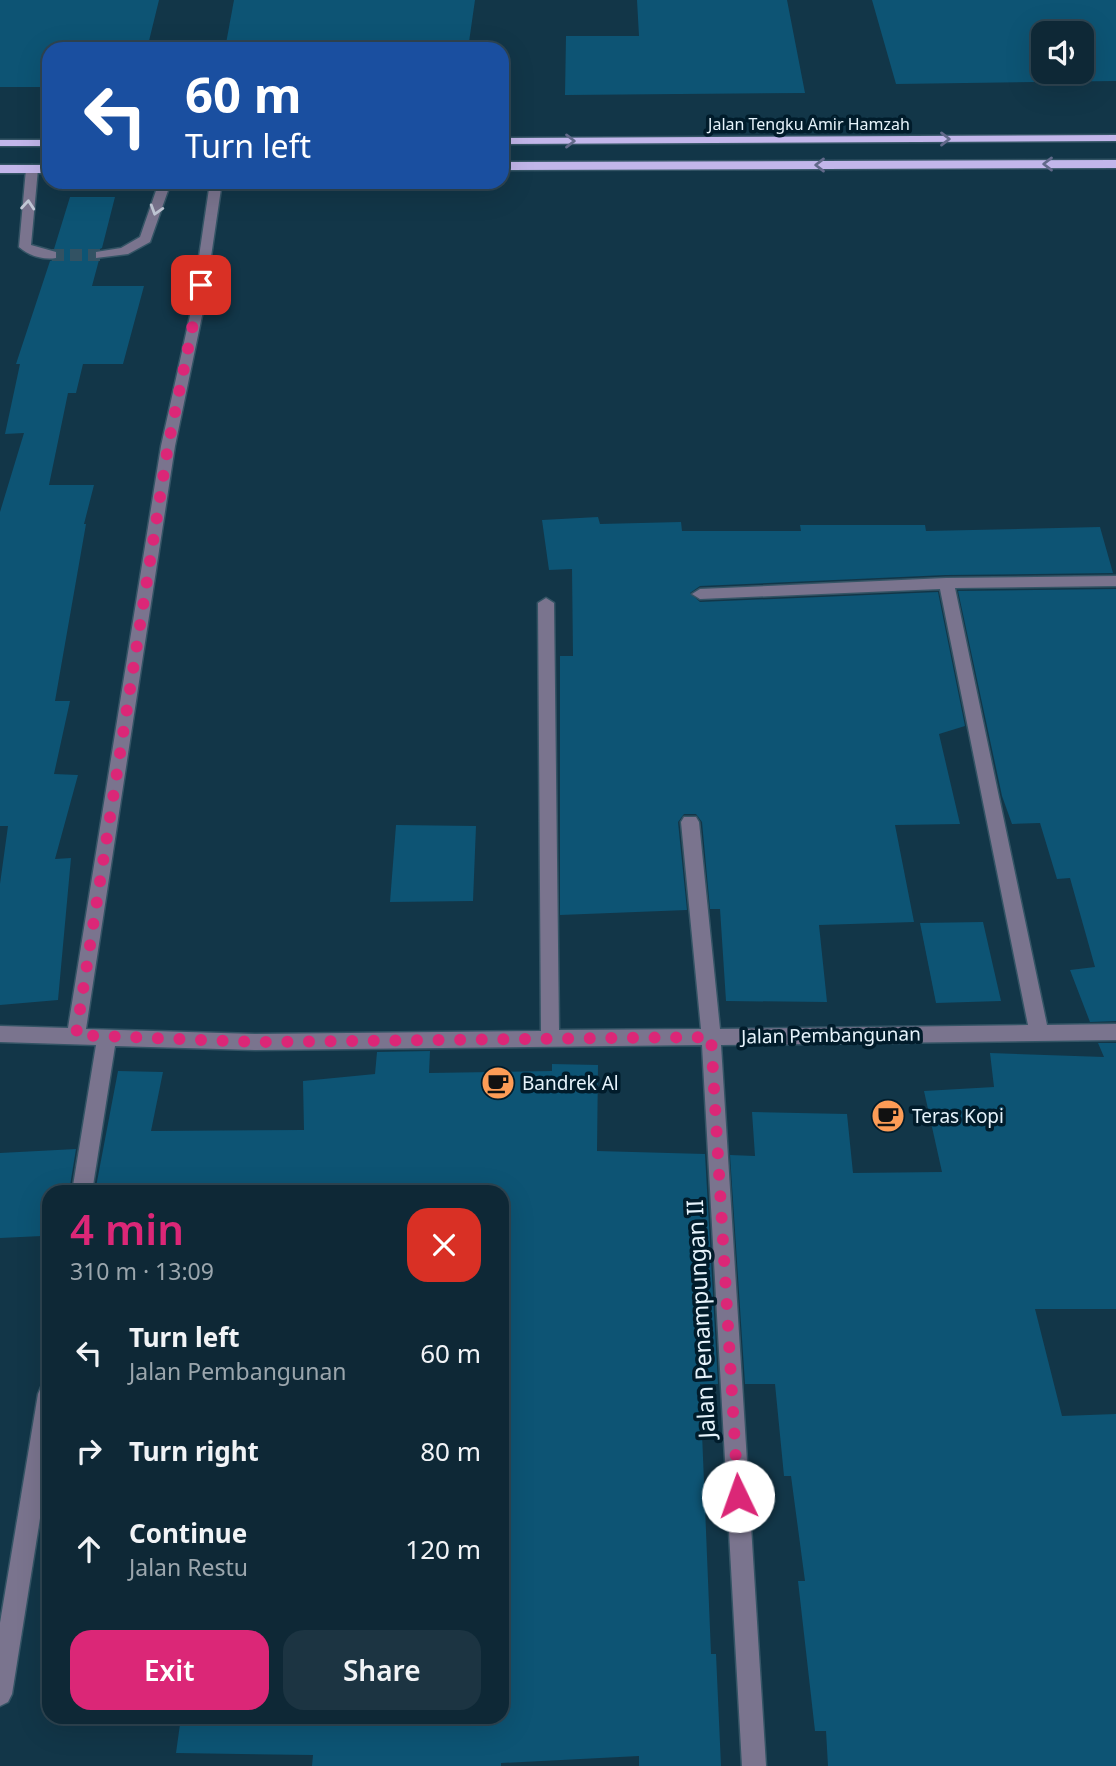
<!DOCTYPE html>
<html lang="en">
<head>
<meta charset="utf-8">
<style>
	body { margin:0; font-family:"Noto Sans",sans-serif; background:#1c3442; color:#f1f3f6; height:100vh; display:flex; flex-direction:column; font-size:26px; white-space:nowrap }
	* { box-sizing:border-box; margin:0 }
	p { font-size:23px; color:#9ba6ad }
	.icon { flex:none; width:38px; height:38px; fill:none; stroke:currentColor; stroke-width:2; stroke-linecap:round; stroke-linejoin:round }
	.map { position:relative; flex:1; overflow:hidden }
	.details { position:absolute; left:42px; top:1185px; width:467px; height:539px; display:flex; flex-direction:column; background:#0e2836; border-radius:21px; box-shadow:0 7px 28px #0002,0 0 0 2px #2e4451 }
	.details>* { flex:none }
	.banner { position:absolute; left:42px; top:42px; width:467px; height:147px; border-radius:21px; box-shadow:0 7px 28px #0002,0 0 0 2px #2e4451; background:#1a4fa0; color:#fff; overflow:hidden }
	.fabs { position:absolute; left:1031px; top:21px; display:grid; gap:14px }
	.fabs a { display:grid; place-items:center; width:63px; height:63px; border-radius:14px; background:#0e2836; box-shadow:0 7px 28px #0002,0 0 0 2px #2e4451; font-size:35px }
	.pin { position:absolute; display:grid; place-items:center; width:60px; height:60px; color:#fff; margin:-30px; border-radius:14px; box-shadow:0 4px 10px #0006 }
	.me { position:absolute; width:77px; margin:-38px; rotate:357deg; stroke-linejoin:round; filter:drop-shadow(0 0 5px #0008) }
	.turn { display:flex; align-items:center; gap:24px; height:147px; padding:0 28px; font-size:32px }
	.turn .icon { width:91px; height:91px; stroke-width:2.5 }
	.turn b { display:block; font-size:49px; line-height:60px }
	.round { display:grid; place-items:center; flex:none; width:74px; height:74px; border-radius:21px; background:#1c3442 }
	.summary { display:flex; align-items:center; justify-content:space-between; height:119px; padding:0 28px }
	h1 { font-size:42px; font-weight:600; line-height:52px; color:#db2777 }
	.action { display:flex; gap:14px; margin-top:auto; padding:14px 28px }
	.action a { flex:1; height:80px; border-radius:21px; background:#db2777; color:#fff; font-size:28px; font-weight:600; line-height:80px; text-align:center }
	.action a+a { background:#1c3442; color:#f1f3f6 }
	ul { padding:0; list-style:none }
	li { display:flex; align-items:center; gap:21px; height:98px; padding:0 28px }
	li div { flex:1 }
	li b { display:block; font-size:26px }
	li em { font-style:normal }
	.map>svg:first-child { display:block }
	.building { fill:#0d5474; fill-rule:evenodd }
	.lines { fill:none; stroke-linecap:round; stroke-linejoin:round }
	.minor-tunnel { stroke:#325263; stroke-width:12; stroke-dasharray:12 6; stroke-linecap:butt }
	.minor-casing { stroke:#345465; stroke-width:3 }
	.major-casing { stroke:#345465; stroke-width:3 }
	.minor { fill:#7a748e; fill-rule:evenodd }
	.major { fill:#c2b6ea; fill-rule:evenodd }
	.oneway { stroke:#62698a }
	.oneway2 { stroke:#c0c7d5 }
	.route { stroke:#db2777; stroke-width:12; stroke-dasharray:0 21.6 }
	.labels { text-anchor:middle; stroke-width:7; stroke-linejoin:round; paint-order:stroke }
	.far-street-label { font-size:16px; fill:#e6f3fb; stroke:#011c2b }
	.street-label { font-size:19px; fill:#e6f3fb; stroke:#011c2b }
	.poi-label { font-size:19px; fill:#e6f3fb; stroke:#011c2b; text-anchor:start }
	.near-street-label { font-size:23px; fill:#e6f3fb; stroke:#011c2b }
</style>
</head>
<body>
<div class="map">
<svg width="1116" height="1766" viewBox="0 0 1116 1766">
	<rect width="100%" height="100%" fill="#123648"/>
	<g class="building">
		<path d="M0 0H159L147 49H49V87H0Z"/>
		<path d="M234 0H475L468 49H225Z"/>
		<path d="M637 0H787L805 93 565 95 566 36H639Z"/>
		<path d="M872 0H1116V81L896 84ZM1043 33H1082V72H1043Z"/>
		<path d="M70 197H115L102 248 93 252 94 260H99L92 286H144L123 364H83L76 393H68L49 485H94L84 524H86L55 701H70L54 774 78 775 55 859 71 858 58 1000 0 1005V884L8 826H0V512L24 433 5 434 20 364H16L50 261 59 258 58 250 54 249Z"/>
		<path d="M598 517 600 524 681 522 682 531H801L800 525H925L926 531 1100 527 1113 573 946 575 700 586 690 593 700 602 938 592 965 726 939 734 960 824 895 825 914 922 819 925 827 1002 726 1001 720 909H710L702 822 696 814H684L678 822 687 910 560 915V656H573L572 569 549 570 542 520Z"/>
		<path d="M1116 589V1021L1090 1022 1070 970 1095 967 1070 878 1057 879 1040 823 1012 824 1002 796 958 591Z"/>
		<path d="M396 825 476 826 473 901 390 902Z"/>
		<path d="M983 922 1001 1001 936 1003 920 923Z"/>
		<path d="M1098 1043H1116V1309H1035L1062 1416 1116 1414V1766H828L826 1731H815L798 1581H805L791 1476H784L775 1384H745L730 1155 755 1156 752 1112 847 1114 853 1173 942 1172 924 1091 994 1087 990 1053 1104 1057Z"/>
		<path d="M430 1051 429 1073 552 1071V1064L598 1065 597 1151 705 1154 718 1384H700L711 1654H716L721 1766H639V1756L501 1763V1766H312L313 1755 176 1753 181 1717H502L511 1389H502V1192H95L118 1071 163 1072 151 1131 304 1130 303 1081 375 1074 377 1052Z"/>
		<path d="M76 1149 69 1192H48L42 1236 0 1238V1153Z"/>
	</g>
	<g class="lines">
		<path class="minor-tunnel" d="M52 255H100"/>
		<defs>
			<g id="minor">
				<path d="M32 165 38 169 31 245 56 252V258C43 260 29 256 19 247L26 169Z"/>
				<path d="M159 182H171L150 242 128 254 96 258V252L121 248 140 237Z"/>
				<path d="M210 182H222L203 311 175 446 86 1029 255 1034 541 1031 538 603 546 598 554 603 559 1030 701 1029 681 822 684 817H696L699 822 720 1029 1028 1025 940 589 700 599 692 594 700 589 946 578 1116 576V586L955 588 1047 1025 1116 1024V1040L721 1045 766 1766H742L702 1045 255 1050 115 1046 92 1192H72L96 1045 0 1042V1026L68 1028 161 446 191 311Z"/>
				<path d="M49 1383V1462L12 1694 8 1702 0 1706V1623L38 1394 41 1387Z"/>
			</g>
			<g id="major">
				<path d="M1116 135V141L502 144V138Z"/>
				<rect x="0" y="140" width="49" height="6"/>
				<path d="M1116 160V168L502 170V162Z"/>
				<rect x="0" y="165" width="49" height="8"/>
			</g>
		</defs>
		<use href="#minor" class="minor-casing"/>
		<use href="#major" class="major-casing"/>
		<use href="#minor" class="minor"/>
		<use href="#major" class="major"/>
	</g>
	<defs><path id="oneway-chevron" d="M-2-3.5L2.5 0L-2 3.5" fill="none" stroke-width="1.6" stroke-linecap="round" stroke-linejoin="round" transform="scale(1.75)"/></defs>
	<g class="oneway">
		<use href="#oneway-chevron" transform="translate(945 139)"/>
		<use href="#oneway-chevron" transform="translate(570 141)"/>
		<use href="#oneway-chevron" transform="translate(1048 164) rotate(180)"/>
		<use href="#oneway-chevron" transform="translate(820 165) rotate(180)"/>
	</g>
	<g class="oneway2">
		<use href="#oneway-chevron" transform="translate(28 205) rotate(-85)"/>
		<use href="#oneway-chevron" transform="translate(156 210) rotate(107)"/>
	</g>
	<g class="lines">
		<path class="route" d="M201 285 168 446 76 1035 255 1042 711 1037 738 1496"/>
	</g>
	<defs>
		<symbol id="cafe-disc" viewBox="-11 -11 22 22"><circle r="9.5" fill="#fd9c56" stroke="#011c2b"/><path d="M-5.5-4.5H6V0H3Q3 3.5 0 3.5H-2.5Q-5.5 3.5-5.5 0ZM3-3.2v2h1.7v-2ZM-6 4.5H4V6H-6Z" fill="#111"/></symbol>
	</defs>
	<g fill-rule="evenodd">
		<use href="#cafe-disc" x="479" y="1064" width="38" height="38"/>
		<use href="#cafe-disc" x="869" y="1097" width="38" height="38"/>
	</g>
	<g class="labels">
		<g class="far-street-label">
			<text x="809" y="130">Jalan Tengku Amir Hamzah</text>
		</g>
		<g class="street-label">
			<text transform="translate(831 1035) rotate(-1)" y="7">Jalan Pembangunan</text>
		</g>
		<g class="poi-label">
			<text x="522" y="1090">Bandrek Al</text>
			<text x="912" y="1123">Teras Kopi</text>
		</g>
		<g class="near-street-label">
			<text transform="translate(701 1319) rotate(-93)" y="8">Jalan Penampungan II</text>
		</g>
	</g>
</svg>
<div class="fabs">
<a><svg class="icon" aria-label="sound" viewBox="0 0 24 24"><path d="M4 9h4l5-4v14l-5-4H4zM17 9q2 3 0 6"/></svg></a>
</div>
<div class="pin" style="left:201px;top:285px;background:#d93025"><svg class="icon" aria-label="arrive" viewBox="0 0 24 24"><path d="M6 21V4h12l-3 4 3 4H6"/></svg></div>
<svg class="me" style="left:738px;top:1496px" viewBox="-20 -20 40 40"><circle r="19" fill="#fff"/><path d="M0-13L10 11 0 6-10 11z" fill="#db2777"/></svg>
<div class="banner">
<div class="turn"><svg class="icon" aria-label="left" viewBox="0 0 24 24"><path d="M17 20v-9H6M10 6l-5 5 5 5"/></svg><div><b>60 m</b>Turn left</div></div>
</div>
<section class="details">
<div class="summary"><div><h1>4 min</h1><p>310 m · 13:09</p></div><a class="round" style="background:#d93025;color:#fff"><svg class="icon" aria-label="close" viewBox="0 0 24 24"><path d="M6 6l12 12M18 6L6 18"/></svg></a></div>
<ul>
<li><svg class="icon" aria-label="left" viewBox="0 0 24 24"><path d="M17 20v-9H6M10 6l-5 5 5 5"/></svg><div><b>Turn left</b><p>Jalan Pembangunan</p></div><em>60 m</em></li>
<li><svg class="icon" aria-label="right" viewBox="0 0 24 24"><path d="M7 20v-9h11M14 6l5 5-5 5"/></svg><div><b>Turn right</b></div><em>80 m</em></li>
<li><svg class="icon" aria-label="ahead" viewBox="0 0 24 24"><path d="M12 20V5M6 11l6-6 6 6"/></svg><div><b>Continue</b><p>Jalan Restu</p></div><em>120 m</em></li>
</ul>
<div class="action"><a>Exit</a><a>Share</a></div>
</section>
</div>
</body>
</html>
